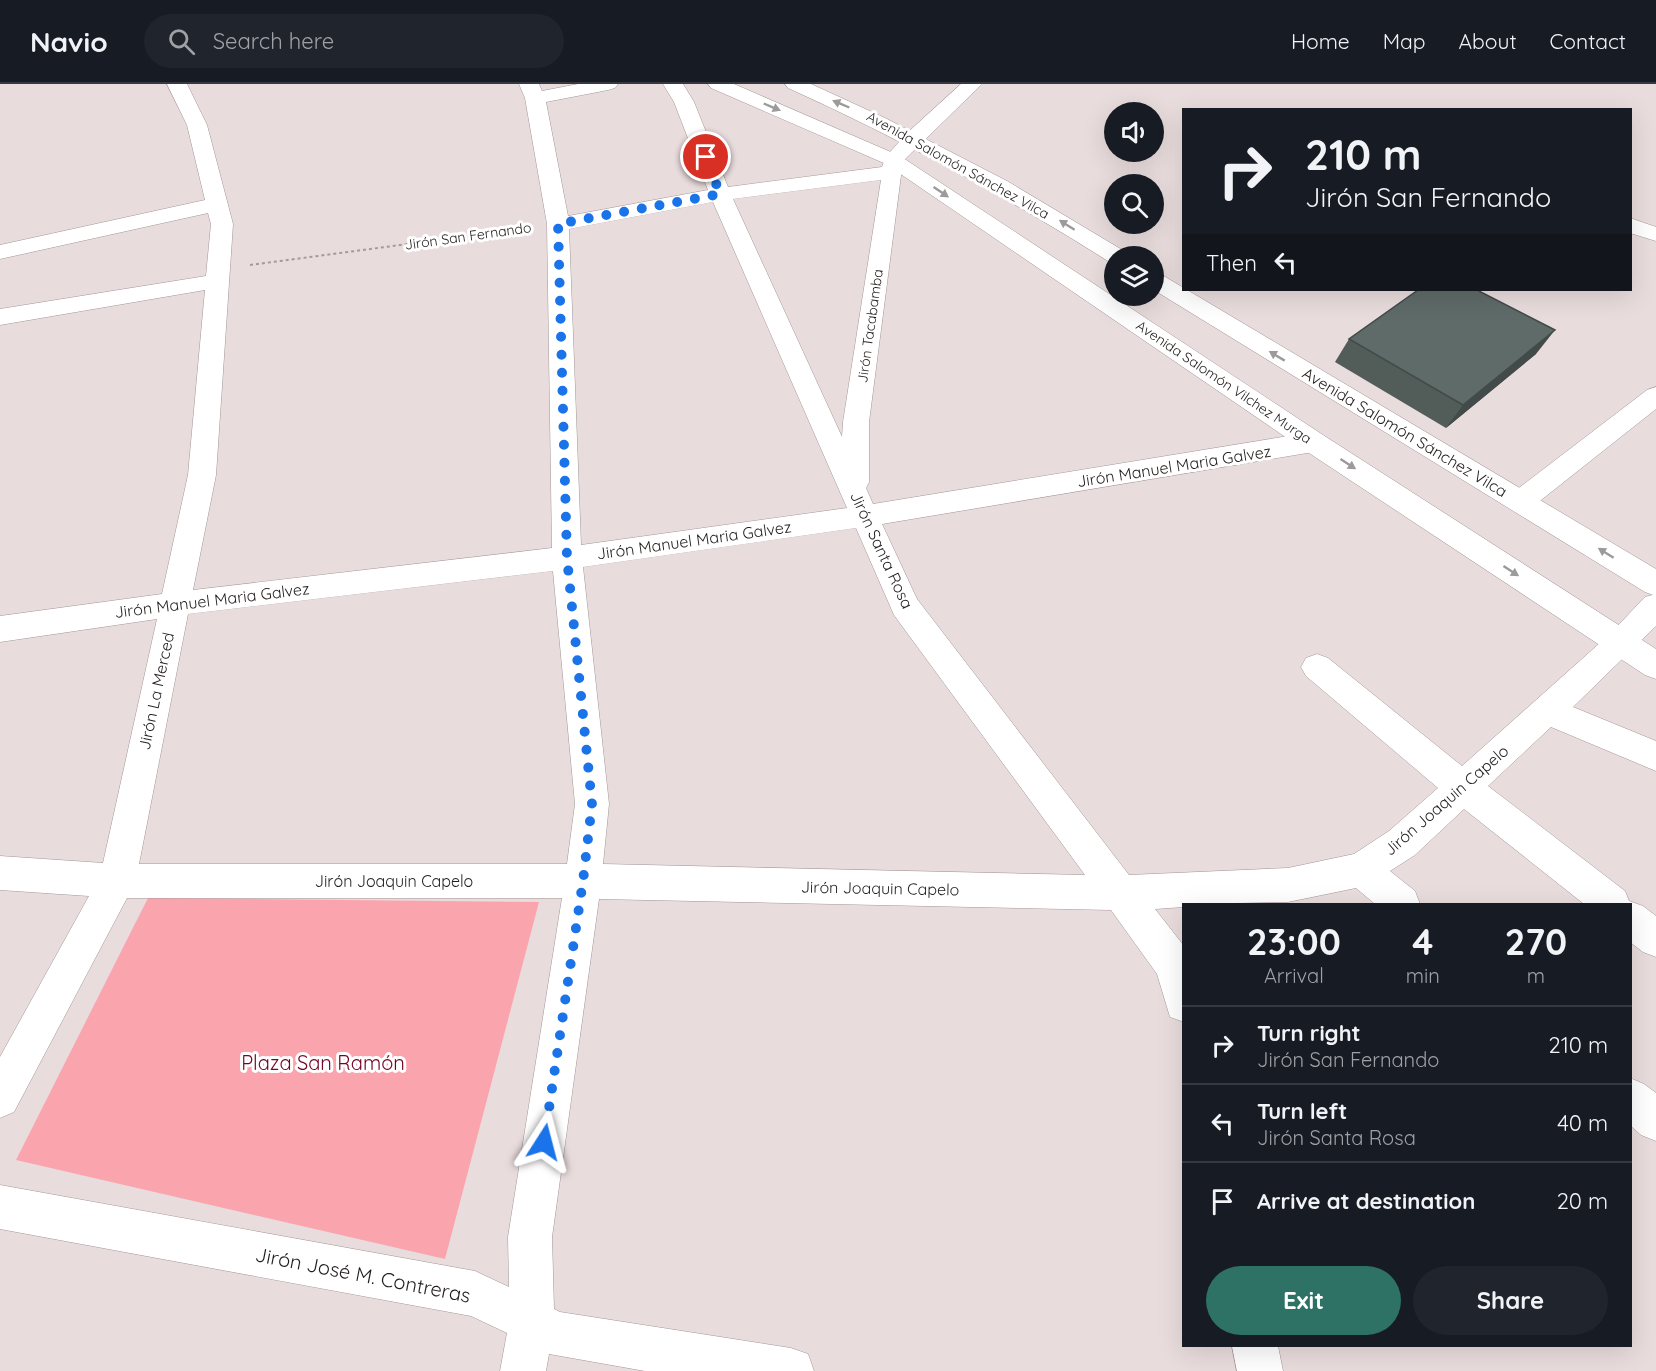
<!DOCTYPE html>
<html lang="en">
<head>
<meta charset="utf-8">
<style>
	body { margin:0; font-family:Quicksand,sans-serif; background:#20242c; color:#f1f3f6; height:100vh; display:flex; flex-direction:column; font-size:22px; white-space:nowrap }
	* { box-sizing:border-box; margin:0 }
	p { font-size:20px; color:#9ea1a6 }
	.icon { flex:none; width:33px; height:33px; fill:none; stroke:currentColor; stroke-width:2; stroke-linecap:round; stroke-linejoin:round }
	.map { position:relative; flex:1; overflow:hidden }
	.drawer { position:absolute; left:1182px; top:819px; width:450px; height:444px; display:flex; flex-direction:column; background:#171b24; border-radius:0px; box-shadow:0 6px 24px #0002 }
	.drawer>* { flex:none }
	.hud { position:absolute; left:1182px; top:24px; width:450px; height:183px; border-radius:0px; box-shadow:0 6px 24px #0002; background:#171b24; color:#f1f3f6; overflow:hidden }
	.tools { position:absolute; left:1104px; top:18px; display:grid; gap:12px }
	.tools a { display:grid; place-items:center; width:60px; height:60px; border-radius:50%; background:#171b24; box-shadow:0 6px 24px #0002; font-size:30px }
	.pin { position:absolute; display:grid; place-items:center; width:51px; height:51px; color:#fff; margin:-26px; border:3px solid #fff; border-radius:50%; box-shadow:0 2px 6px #0007 }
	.me { position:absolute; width:66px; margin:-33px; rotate:9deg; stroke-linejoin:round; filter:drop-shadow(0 0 4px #0008) }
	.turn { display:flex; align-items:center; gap:21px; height:126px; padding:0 24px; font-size:27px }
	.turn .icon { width:78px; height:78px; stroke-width:2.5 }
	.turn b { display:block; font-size:42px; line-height:51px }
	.then { display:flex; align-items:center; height:57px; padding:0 24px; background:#0003; gap:12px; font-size:22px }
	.eta { display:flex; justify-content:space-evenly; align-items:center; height:102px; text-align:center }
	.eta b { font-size:36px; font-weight:800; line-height:42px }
	.button { display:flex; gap:12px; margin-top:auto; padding:12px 24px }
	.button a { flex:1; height:69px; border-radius:36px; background:#2d7265; color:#fff; font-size:24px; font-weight:800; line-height:69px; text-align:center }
	.button a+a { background:#20242c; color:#f1f3f6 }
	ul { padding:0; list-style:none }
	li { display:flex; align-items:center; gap:18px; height:78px; padding:0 24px; border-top:2px solid #363941 }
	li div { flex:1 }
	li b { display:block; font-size:22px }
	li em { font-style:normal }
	header { display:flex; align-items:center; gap:36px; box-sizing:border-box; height:84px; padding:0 30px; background:#171b24; border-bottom:2px solid #363941 }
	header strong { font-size:28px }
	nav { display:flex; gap:33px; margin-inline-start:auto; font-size:21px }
	.search { width:420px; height:54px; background:#20242c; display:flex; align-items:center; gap:15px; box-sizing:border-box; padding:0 21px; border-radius:33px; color:#9ea1a6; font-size:22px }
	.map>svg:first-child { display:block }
	.green { fill:#faa5ae }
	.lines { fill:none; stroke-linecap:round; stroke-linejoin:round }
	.minor-casing { stroke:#a39697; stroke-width:1 }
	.major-casing { stroke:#a39697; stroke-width:1 }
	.highway-casing { stroke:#a39697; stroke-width:1 }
	.path { stroke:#a49a9a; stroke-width:2; stroke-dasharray:3 3; stroke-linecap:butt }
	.minor { fill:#fff; fill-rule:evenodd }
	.major { fill:#fff; fill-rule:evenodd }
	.highway { fill:#fff; fill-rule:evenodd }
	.wall { fill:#525c59 }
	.shaded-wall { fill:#424b49 }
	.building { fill:#5f6b68; stroke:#424b49; stroke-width:1.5 }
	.oneway { fill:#9c9a9a }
	.route { stroke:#1a73e8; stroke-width:10; stroke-dasharray:0 18 }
	.labels { text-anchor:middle; stroke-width:6; stroke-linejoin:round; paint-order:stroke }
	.far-street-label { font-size:14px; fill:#221e1e; stroke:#fff }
	.street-label { font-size:16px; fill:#221e1e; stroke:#fff }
	.near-park-label { font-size:20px; fill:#720427; stroke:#fff }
	.near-street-label { font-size:20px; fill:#221e1e; stroke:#fff }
</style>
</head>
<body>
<header>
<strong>Navio</strong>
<div class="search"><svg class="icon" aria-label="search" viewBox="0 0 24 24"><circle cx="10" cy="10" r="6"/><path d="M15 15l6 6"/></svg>Search here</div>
<nav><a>Home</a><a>Map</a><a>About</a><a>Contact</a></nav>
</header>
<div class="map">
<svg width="1656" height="1287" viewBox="0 0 1656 1287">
	<rect width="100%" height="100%" fill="#e9dcdd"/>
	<path class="green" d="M148 814 539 818 445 1175 16 1076Z"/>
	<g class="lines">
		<defs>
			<g id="minor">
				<path d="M167 0H187L207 41 233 140 216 391 193 506 552 464 547 140 525 14 519 0H539L542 7 578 0H618L615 4 608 6 546 18 568 132 708 106 674 18 663 0H683L694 18 728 103 882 83 886 72 893 70 900 72 903 76 869 338V398L866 404 873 420 1313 348 1323 351 1326 358 1323 365 1313 368 882 440 917 515 1129 791 1288 784 1354 770 1389 747 1438 704 1306 592 1301 583 1306 574 1317 570 1328 574 1462 682 1610 550 1645 513 1656 510V542L1573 623 1656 657V687L1551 643 1488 702 1625 807 1629 817 1643 822 1656 832V873L1643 868 1630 858V820H1584L1464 725 1415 771 1390 787 1415 807 1420 820H1375L1356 804 1288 818 1184 820V823L1155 825 1184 862V938L1170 933 1157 890 1111 826 599 815 552 1153 554 1225 560 1228 791 1264 808 1270 814 1287H645L549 1270 546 1287H500L507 1249 471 1232 0 1145V1101L475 1187 509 1203 508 1153 562 814H127L14 1028 0 1034V973L89 812 0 806V772L103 779 157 535 0 558V532L162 510 188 391 205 206 0 241V225L206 192 211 140 208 129 0 175V161L205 116 187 41ZM881 96 843 338 842 353 733 115ZM713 118 847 424 581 461 569 145ZM856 444 894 531 1085 791 603 780 609 720 583 483ZM553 487 575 720 567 780H139L188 530Z"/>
				<path d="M1630 134 1656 143V157L1630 149Z"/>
				<path d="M1656 303V325L1531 424 1521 427 1511 424 1507 417 1511 410 1647 306Z"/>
				<path d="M1630 994 1644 1000 1656 1009V1057L1641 1051 1630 1041Z"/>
				<path d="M1232 1262H1278L1283 1287H1237Z"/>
			</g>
			<path id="major" d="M961 0H982L900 80 893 82 886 80 883 76 906 50Z"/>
			<g id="highway">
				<path d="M708 0H734L900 72 1323 351 1656 565V595L1645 591 1303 365 886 80 711 4Z"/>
				<path d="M785 0H811L885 34 1007 97 1124 167 1127 172H1114V179L1108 177C1005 112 899 54 788 4Z"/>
				<path d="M1154 189 1162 191 1656 485V512L1645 508 1154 206Z"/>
			</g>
		</defs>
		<use href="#minor" class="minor-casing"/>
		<use href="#major" class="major-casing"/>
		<use href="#highway" class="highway-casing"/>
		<path class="path" d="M250 181 528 144"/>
		<use href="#minor" class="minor"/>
		<use href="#major" class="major"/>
		<use href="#highway" class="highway"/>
	</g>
	<path class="wall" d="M1349 255 1536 270 1446 344 1335 278Z"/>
	<path class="shaded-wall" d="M1555 246 1536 270 1446 344 1463 321Z"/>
	<path class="building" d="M1418 206H1477L1555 246 1463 321 1349 255Z"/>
	<defs><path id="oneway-solid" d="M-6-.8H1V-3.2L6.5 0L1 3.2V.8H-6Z" transform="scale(1.5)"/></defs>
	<g class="oneway">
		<use href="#oneway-solid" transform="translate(841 20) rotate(-157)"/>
		<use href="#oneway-solid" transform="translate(772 23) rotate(23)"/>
		<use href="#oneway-solid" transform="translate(941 108) rotate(34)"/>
		<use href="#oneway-solid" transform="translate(1067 141) rotate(-148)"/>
		<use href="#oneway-solid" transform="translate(1277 272) rotate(-149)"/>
		<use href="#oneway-solid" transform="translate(1348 380) rotate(33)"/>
		<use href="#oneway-solid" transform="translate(1606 469) rotate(-148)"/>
		<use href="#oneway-solid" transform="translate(1511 487) rotate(33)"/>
	</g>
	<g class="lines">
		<path class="route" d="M544 1058 583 797 592 720 567 474 558 140 720 110 706 73"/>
	</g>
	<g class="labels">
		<g class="far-street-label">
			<text transform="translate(958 81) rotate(29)" y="5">Avenida Salomón Sánchez Vilca</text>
			<text transform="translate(468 152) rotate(-8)" y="5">Jirón San Fernando</text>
			<text transform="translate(870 242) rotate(-82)" y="5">Jirón Tacabamba</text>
			<text transform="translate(1224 298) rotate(34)" y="5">Avenida Salomón Vilchez Murga</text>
		</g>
		<g class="street-label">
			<text transform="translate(1405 348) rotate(31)" y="6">Avenida Salomón Sánchez Vilca</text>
			<text transform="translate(1174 382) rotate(-9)" y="6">Jirón Manuel Maria Galvez</text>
			<text transform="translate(694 456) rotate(-8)" y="6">Jirón Manuel Maria Galvez</text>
			<text transform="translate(882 466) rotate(65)" y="6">Jirón Santa Rosa</text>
			<text transform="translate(212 516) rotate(-7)" y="6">Jirón Manuel Maria Galvez</text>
			<text transform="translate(156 607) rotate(-78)" y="6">Jirón La Merced</text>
			<text transform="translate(1446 716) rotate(-41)" y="6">Jirón Joaquin Capelo</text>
			<text x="394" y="803">Jirón Joaquin Capelo</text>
			<text transform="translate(880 804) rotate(1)" y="6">Jirón Joaquin Capelo</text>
		</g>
		<g class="near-park-label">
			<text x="323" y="986">Plaza San Ramón</text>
		</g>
		<g class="near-street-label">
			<text transform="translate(363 1191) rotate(11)" y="7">Jirón José M. Contreras</text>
		</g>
	</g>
</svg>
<div class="tools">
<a><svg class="icon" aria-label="sound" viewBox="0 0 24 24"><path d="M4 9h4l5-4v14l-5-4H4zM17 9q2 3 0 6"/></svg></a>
<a><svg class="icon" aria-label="search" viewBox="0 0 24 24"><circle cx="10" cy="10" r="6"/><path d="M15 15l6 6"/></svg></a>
<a><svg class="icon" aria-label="layers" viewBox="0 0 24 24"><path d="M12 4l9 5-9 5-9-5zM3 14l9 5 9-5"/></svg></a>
</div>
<div class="pin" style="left:706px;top:73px;background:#d93025"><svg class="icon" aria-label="arrive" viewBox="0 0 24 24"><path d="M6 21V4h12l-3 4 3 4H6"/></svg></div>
<svg class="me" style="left:544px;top:1058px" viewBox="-20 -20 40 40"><path d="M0-17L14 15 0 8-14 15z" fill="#1a73e8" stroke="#fff" stroke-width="4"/></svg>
<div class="hud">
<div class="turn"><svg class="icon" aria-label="right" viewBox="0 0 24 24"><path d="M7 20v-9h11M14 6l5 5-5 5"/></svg><div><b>210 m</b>Jirón San Fernando</div></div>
<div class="then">Then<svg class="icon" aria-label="left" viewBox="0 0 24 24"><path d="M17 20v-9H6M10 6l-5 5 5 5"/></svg></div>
</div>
<section class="drawer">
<div class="eta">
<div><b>23:00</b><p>Arrival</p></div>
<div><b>4</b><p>min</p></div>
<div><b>270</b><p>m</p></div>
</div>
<ul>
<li><svg class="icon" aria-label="right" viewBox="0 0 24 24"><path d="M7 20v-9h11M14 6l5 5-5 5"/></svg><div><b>Turn right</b><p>Jirón San Fernando</p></div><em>210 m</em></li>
<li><svg class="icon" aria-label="left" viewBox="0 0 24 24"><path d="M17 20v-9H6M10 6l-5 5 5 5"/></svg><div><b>Turn left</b><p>Jirón Santa Rosa</p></div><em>40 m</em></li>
<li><svg class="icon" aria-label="arrive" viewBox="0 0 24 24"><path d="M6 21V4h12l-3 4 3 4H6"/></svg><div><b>Arrive at destination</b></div><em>20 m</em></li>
</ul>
<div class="button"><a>Exit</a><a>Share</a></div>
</section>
</div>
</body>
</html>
